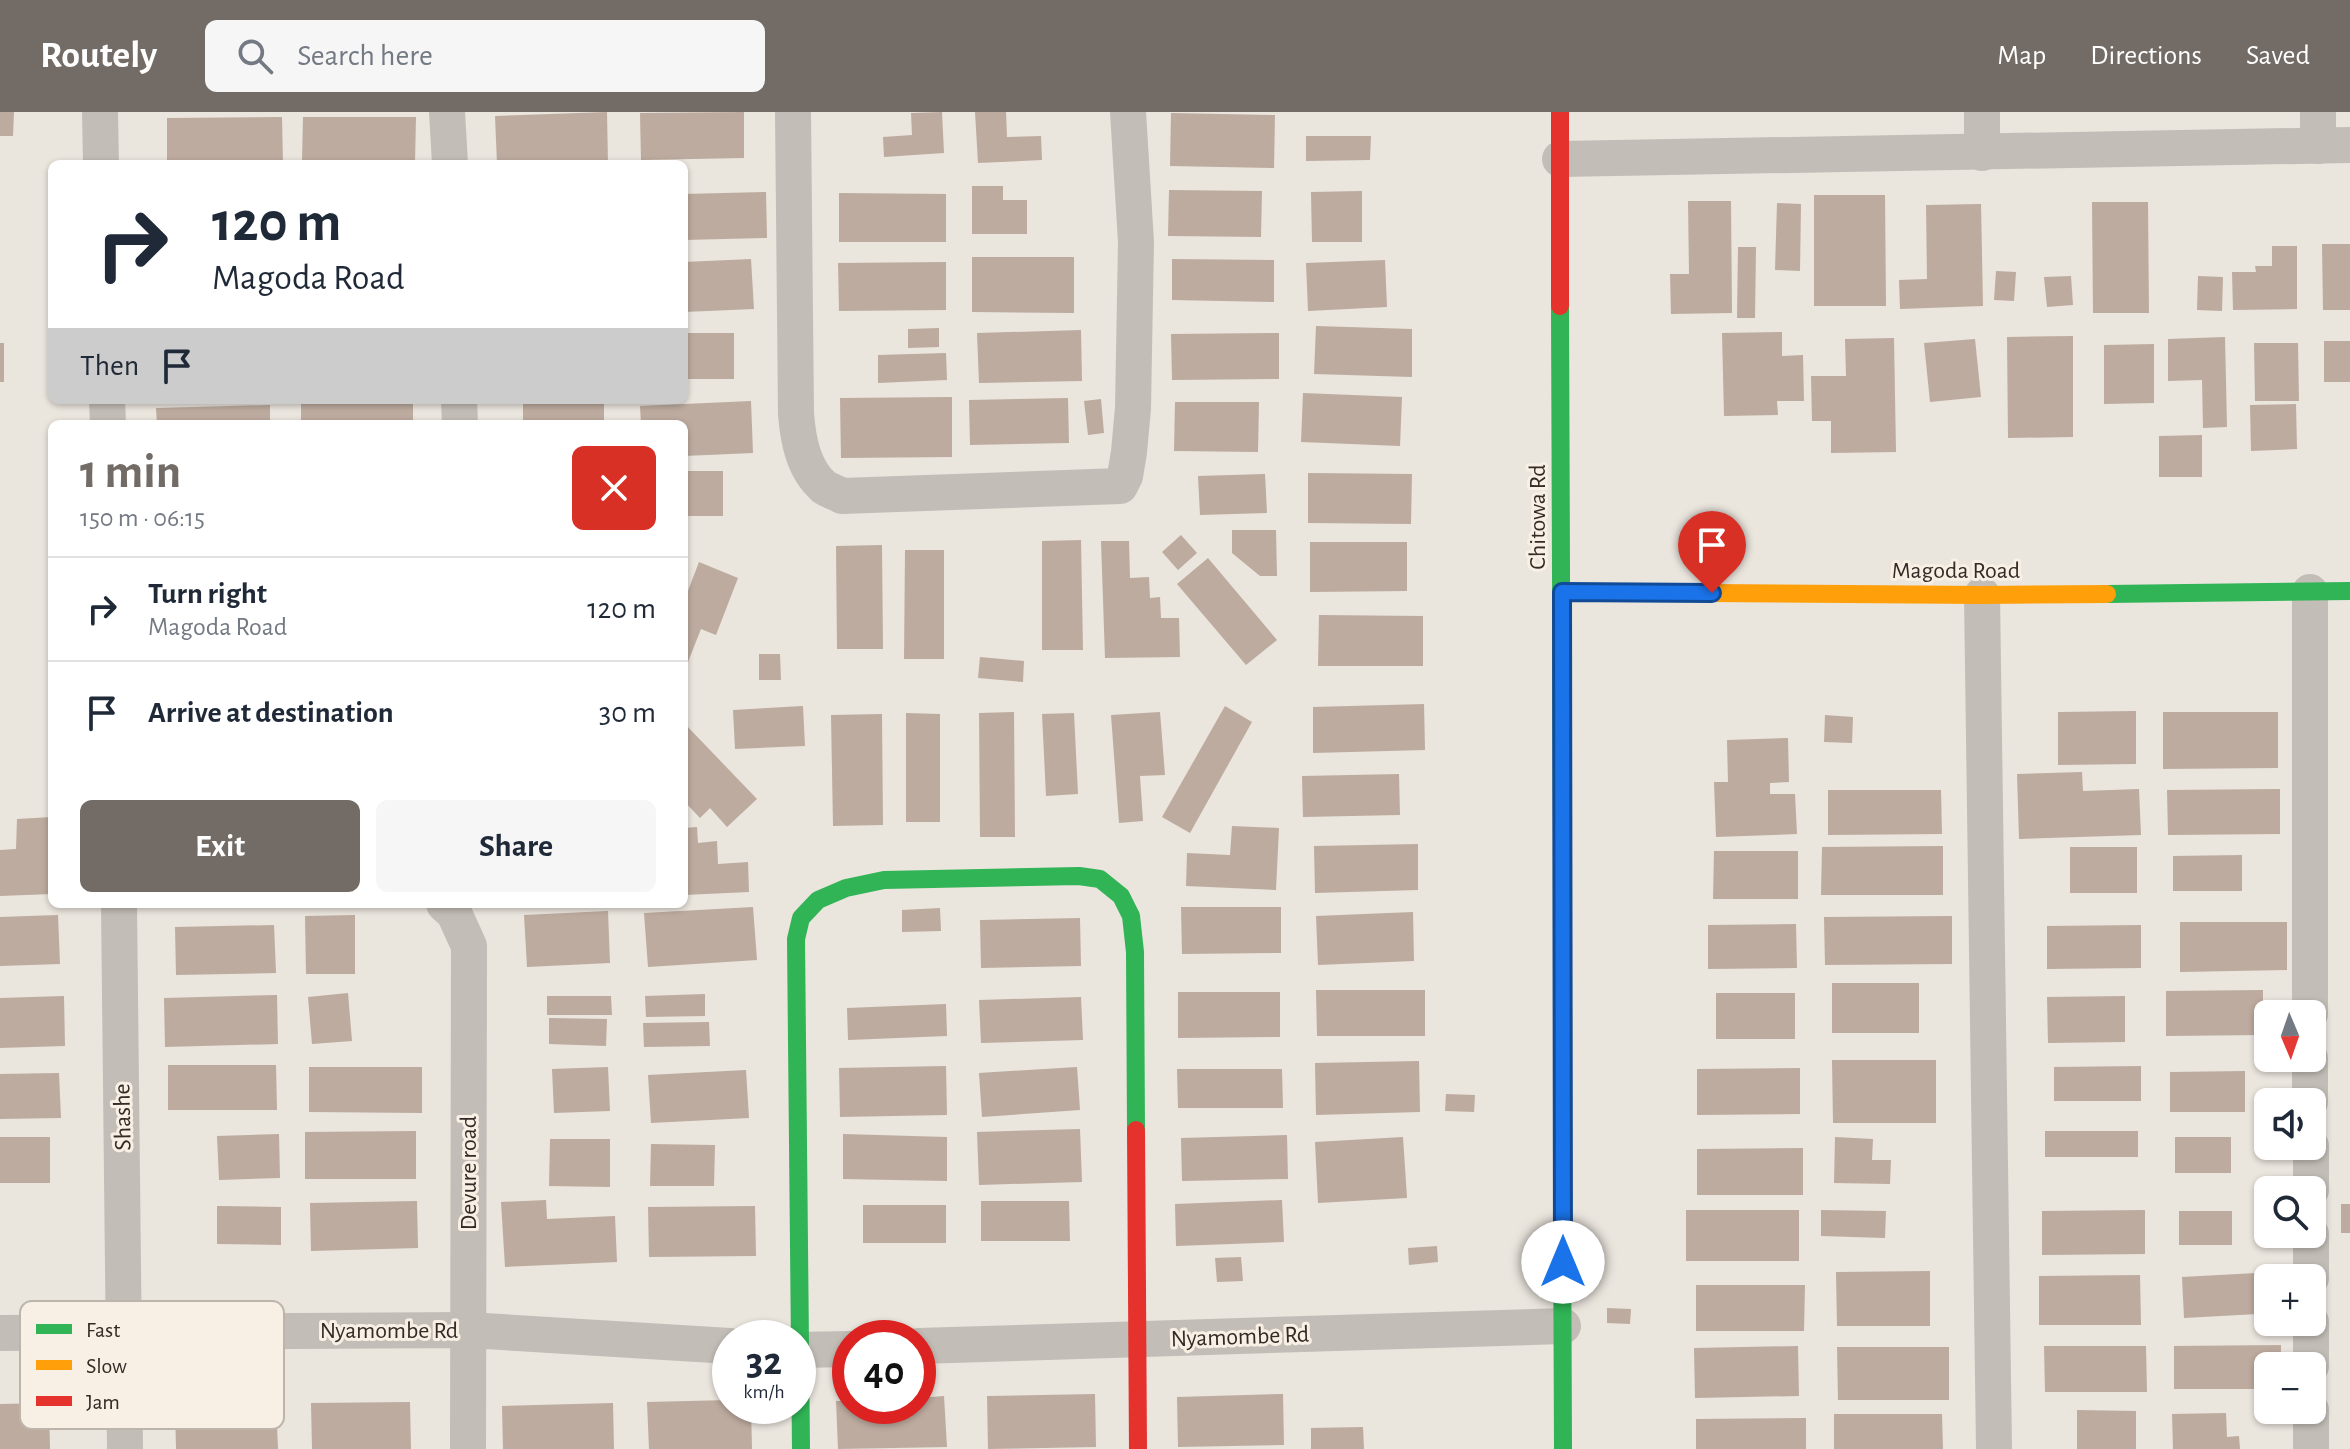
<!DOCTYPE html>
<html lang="en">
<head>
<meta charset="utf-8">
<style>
	body { margin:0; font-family:"Alegreya Sans",sans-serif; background:#f6f6f7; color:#1f2937; height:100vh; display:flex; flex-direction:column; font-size:30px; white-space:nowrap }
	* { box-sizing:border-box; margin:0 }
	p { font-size:26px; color:#747a83 }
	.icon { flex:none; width:44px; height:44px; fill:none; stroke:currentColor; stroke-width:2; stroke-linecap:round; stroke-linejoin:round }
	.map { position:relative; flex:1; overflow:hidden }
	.sheet { position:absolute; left:48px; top:308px; width:640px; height:488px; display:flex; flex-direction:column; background:#fff; border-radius:12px; box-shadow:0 2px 6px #0004 }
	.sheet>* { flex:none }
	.guide { position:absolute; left:48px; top:48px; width:640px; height:244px; border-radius:12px; box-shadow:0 2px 6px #0004; background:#fff; color:#1f2937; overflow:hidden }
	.needle { width:52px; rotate:178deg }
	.fabs { position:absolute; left:2254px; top:888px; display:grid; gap:16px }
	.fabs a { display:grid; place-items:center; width:72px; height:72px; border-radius:12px; background:#fff; box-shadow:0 2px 6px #0004; font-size:40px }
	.speed { position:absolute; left:712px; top:1208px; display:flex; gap:16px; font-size:40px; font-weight:700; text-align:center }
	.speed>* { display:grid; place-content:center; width:104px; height:104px; border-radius:50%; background:#fff; box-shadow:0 2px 6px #0004; line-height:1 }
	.speed small { font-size:20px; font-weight:400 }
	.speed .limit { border:12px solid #d22; background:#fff; color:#111 }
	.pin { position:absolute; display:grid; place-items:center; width:68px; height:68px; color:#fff; margin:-82px -34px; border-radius:50% 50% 50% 0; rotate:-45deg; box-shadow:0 0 8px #0007 }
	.pin .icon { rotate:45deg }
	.me { position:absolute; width:88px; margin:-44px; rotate:0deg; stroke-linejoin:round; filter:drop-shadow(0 0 6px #0008) }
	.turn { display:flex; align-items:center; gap:28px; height:168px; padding:0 32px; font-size:36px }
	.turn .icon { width:104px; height:104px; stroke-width:2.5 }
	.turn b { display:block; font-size:56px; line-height:68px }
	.then { display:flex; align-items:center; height:76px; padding:0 32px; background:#0003; gap:16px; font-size:30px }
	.round { display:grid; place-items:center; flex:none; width:84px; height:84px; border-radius:12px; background:#f6f6f7 }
	.overview { display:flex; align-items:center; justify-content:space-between; height:136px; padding:0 32px }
	h1 { font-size:48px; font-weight:600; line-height:60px; color:#736c66 }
	.button { display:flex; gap:16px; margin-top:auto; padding:16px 32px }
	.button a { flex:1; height:92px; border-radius:12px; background:#736c66; color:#fff; font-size:32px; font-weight:600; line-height:92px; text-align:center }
	.button a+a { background:#f6f6f7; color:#1f2937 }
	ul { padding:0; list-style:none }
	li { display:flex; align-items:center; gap:24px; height:104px; padding:0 32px; border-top:2px solid #e0e1e3 }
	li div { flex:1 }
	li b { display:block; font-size:30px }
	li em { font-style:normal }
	header { display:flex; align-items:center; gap:48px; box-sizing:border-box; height:112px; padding:0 40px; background:#736c66; color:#fff }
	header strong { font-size:38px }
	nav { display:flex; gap:44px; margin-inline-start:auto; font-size:28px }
	.search { width:560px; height:72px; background:#f6f6f7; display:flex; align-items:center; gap:20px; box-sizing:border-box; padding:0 28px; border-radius:12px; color:#747a83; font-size:30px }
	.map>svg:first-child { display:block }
	.building { fill:#bdab9f }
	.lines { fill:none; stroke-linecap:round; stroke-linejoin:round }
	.street { stroke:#c3bdb7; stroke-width:36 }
	.fast { stroke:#30b455; stroke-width:18 }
	.slow { stroke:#ff9f0a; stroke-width:18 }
	.jam { stroke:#e5322d; stroke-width:18 }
	.route-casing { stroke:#114b97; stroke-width:20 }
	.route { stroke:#1a73e8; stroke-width:14 }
	.labels { text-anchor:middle; stroke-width:6; stroke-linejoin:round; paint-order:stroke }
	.street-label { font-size:24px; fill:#332b26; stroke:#f8f0e4 }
	.key { fill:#f8f0e4; stroke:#bdb5ab; stroke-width:2 }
	.key-label { font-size:22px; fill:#332b26 }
</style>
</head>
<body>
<header>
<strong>Routely</strong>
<div class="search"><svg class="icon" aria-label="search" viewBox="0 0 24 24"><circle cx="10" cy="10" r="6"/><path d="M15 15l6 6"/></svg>Search here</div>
<nav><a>Map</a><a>Directions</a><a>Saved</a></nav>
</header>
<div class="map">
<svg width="2350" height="1337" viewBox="0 0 2350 1337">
	<rect width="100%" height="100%" fill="#eae5dd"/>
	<g class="building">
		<path d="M0 0H14L13 24H0Z"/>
		<path d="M607 0 608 52H497L495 4Z"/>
		<path d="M744 0V46L641 48 640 1Z"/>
		<path d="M942 0 944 41 884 45 883 25 912 23 911 1Z"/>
		<path d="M975 0H1006L1007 25 1041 24 1042 48 978 51Z"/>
		<path d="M1171 1 1275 3 1274 56 1170 54Z"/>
		<path d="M282 5 283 52H167V6Z"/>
		<path d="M303 5H416L415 50H302Z"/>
		<path d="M1306 24H1371L1370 48 1306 49Z"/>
		<path d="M972 74H1003V88H1027V122H972Z"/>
		<path d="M1169 78 1262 79 1261 125 1168 124Z"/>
		<path d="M1362 79V130H1312L1311 80Z"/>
		<path d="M766 80 767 126 684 128V82Z"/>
		<path d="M839 81 946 82V130H839Z"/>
		<path d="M1814 83H1885L1886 194H1814Z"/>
		<path d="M1688 89H1731L1732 201 1671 202 1670 162H1689Z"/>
		<path d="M2092 90H2148L2149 201H2093Z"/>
		<path d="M1777 91 1801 92 1800 159 1775 158Z"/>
		<path d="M1981 92 1983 194 1900 197 1899 168 1927 167 1926 93Z"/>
		<path d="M2322 132H2350V198H2323Z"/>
		<path d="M2272 134H2297V197L2233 198 2232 160H2256L2255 154H2272Z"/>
		<path d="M1738 135H1756L1755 206H1737Z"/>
		<path d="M972 145H1074V201L972 200Z"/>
		<path d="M751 147 754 197 684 200V150Z"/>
		<path d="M1172 147 1274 148V190L1172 188Z"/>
		<path d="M1385 148 1387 195 1308 199 1306 151Z"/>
		<path d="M946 150V198L839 199 838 151Z"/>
		<path d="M1996 159 2016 160 2014 189 1994 188Z"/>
		<path d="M2071 164 2073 193 2047 195 2044 165Z"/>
		<path d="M2198 164 2223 165 2222 199 2197 198Z"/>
		<path d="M1316 214 1412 217V265L1314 262Z"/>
		<path d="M939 216V235L908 236V217Z"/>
		<path d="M1081 218 1082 269 979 271 977 221Z"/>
		<path d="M1782 220V244L1803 243 1804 289H1777L1778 303 1724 304 1722 221Z"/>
		<rect x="684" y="221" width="50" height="46"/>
		<path d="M1279 221V267L1172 268 1171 222Z"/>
		<path d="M2073 224V325L2008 326 2007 225Z"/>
		<path d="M2225 225 2227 315 2203 316 2202 268 2168 269V227Z"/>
		<path d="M1894 226 1896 340 1831 341V309H1812L1811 264H1846L1845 227Z"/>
		<path d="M1975 227 1981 285 1930 290 1924 231Z"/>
		<rect x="2324" y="229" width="26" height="41"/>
		<rect x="0" y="231" width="4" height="39"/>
		<path d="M2254 231H2298L2299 289H2255Z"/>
		<path d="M2154 232V291L2104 292V233Z"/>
		<path d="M946 241 947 268 878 271V243Z"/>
		<path d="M1303 281 1402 285 1400 334 1301 330Z"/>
		<path d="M952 285V345L841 346 840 286Z"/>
		<path d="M1068 286 1069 331 970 333 969 288Z"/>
		<path d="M1101 287 1104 321 1088 323 1084 289Z"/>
		<rect x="523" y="288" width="81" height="24"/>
		<path d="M413 289V312H301V291Z"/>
		<path d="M751 289 753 341 684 344V312H641L640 294Z"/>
		<path d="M1175 290H1259L1258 340 1174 339Z"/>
		<path d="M2296 292 2297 337 2251 339 2250 293Z"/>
		<path d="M270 293V312H157L156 296Z"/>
		<path d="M2202 323V365H2159V324Z"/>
		<rect x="684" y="359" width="39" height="45"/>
		<path d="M1308 361 1412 362 1411 412 1308 411Z"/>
		<path d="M1265 362 1267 401 1200 403 1198 364Z"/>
		<path d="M1232 418H1276L1277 464H1260L1232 441Z"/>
		<path d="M1181 423 1197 441 1178 458 1162 440Z"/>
		<path d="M1081 428 1083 538H1042V429Z"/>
		<path d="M1101 429H1129L1130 466 1149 465 1150 486 1160 485 1161 506H1179L1180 545 1105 546Z"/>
		<path d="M1310 430H1407V479L1310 480Z"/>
		<path d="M882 433 883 537H837L836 434Z"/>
		<path d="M905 438H944V547H904Z"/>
		<path d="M1208 446 1277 528 1246 553 1177 472Z"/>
		<path d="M699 450 738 466 716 523 701 517 684 560V483L686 484Z"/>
		<path d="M1319 503 1423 504V554H1318Z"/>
		<path d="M759 542H780L781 568H759Z"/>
		<path d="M980 545 1024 549 1023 570 978 566Z"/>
		<path d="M1424 592 1425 638 1313 641V595Z"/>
		<path d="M803 594 805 634 735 637 733 598Z"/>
		<path d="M1225 594 1252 610 1190 721 1162 705Z"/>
		<path d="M2136 599V652L2058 653V600Z"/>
		<path d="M1014 600 1015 725H980L979 601Z"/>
		<path d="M1160 600 1165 663 1140 664 1143 709 1119 711 1111 603Z"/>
		<path d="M2163 600H2278V656L2163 657Z"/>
		<path d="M906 601 940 602V710H906Z"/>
		<path d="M1074 601 1078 682 1046 684 1042 602Z"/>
		<path d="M882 602 883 713 833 714 831 603Z"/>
		<path d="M1825 603 1853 605 1852 631 1824 630Z"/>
		<path d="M685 612 757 687 727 715 710 696 700 706 684 689Z"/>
		<path d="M1788 626 1789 670 1770 671V682H1795L1797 722 1716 725 1714 670H1728L1727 628Z"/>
		<path d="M2082 660 2083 679 2139 677 2141 723 2019 727 2017 662Z"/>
		<path d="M1399 662 1400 703 1303 705 1302 664Z"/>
		<path d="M2280 677V722L2168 723 2167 678Z"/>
		<path d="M1828 678H1941L1942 722 1828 723Z"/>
		<path d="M52 705V782L0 784V738L16 737 17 707Z"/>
		<path d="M1232 714 1279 716 1276 778 1186 774 1187 741 1230 743Z"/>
		<path d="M697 715 698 731 717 729 718 752 748 750 749 780 684 783V716Z"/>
		<path d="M1418 732V778L1315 781 1314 734Z"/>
		<path d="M1943 734V783H1821L1822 735Z"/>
		<rect x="2070" y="735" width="67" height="46"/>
		<path d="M1714 739H1798V787H1713Z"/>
		<path d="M2242 743V779H2173V744Z"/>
		<path d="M753 795 757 848 648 855 644 801Z"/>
		<path d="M1181 795H1281V841L1182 842Z"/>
		<path d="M940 796 941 819 902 820V798Z"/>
		<path d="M608 799 610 851 527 855 524 803Z"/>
		<path d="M1413 800 1414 849 1318 853 1316 804Z"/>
		<path d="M58 803 60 852 0 854V805Z"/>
		<path d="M355 803V862H306L305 804Z"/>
		<path d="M1952 804V852L1825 853 1824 805Z"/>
		<path d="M1080 806 1081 854 981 856 980 808Z"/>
		<path d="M2180 810H2287V858L2180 860Z"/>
		<path d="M1796 812 1797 856 1708 857V813Z"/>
		<path d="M274 813 276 861 176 863 175 815Z"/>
		<path d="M2141 813V856L2047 857V814Z"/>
		<rect x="1832" y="871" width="87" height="50"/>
		<path d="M1316 878H1425V924H1317Z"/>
		<path d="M2263 878V923L2166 924V879Z"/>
		<path d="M1178 880H1280V925L1178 926Z"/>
		<path d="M348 881 352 929 312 932 308 885Z"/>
		<rect x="1716" y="881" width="79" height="46"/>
		<path d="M705 882V904L646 905 645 884Z"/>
		<path d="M277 883 278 932 165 935 164 886Z"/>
		<path d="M64 884 65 934 0 936V886Z"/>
		<path d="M547 884H611L612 903H547Z"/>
		<path d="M2125 884V930L2048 931 2047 885Z"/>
		<path d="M1081 885 1083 928 981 931 979 888Z"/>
		<path d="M946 892 947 924 848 928 847 896Z"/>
		<path d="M549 906 607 907 606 934 549 932Z"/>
		<path d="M709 910 710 934 644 935 643 911Z"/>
		<path d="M1832 948H1936V1011H1833Z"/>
		<path d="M1419 949 1420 1000 1316 1003 1315 951Z"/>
		<path d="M168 953H276L277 998H168Z"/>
		<path d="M946 954 947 1003 840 1005 839 956Z"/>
		<path d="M2141 954V989H2054V955Z"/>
		<path d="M309 955H422V1001L309 1000Z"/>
		<path d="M608 955 610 999 554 1001 552 957Z"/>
		<path d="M1077 955 1080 998 982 1005 979 961Z"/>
		<path d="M1800 956V1002L1697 1003V957Z"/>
		<path d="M1177 957H1282L1283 996H1178Z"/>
		<path d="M746 958 749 1006 651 1011 648 963Z"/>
		<path d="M2245 959V1000H2170V960Z"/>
		<path d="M59 961 61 1006 0 1007V962Z"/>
		<path d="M1446 982 1475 983 1474 1000 1445 999Z"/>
		<path d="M1080 1017 1082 1070 979 1073 977 1020Z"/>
		<path d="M416 1019V1067H305V1020Z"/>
		<rect x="2045" y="1019" width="93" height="26"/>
		<path d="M279 1022 280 1066 219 1068 217 1024Z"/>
		<path d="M843 1022 947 1025V1069L843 1067Z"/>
		<path d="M1287 1023 1288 1067 1182 1069 1181 1026Z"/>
		<rect x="0" y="1025" width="50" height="46"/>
		<path d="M1403 1025 1407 1086 1318 1091 1315 1030Z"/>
		<path d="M1835 1025 1873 1027 1872 1048H1891L1890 1072 1834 1071Z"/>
		<rect x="2175" y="1025" width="56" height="36"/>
		<path d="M550 1027H610V1075L549 1074Z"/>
		<path d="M651 1032 715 1033 714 1074H650Z"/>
		<path d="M1803 1036V1083H1697V1037Z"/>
		<path d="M546 1088 547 1107 615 1104 617 1150 505 1155 501 1090Z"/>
		<path d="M1282 1088 1284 1130 1176 1134 1175 1092Z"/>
		<path d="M417 1089 418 1136 311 1139 310 1091Z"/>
		<path d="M981 1089H1069L1070 1129H981Z"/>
		<rect x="2341" y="1092" width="9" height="29"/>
		<rect x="863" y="1093" width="83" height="38"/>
		<path d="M217 1094 281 1095V1133L217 1132Z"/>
		<path d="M755 1094 756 1144 649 1145 648 1095Z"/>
		<rect x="1686" y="1098" width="113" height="51"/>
		<path d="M1821 1098 1886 1099 1885 1126 1821 1124Z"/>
		<path d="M2145 1098V1142L2042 1143V1099Z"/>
		<rect x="2179" y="1099" width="53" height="34"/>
		<path d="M1437 1134 1438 1150 1409 1153 1408 1136Z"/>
		<path d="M1241 1145 1243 1169 1217 1170 1215 1146Z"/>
		<path d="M1930 1159V1214H1837L1836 1160Z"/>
		<path d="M2256 1161 2258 1202 2184 1206 2182 1165Z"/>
		<path d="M2140 1163 2141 1213H2039V1164Z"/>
		<path d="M1696 1173H1805L1804 1219H1696Z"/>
		<path d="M1607 1196 1631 1197 1630 1212 1607 1211Z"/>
		<path d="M2281 1233V1254H2268V1277H2174V1234Z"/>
		<path d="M1798 1234 1799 1284 1695 1286 1694 1236Z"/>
		<path d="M2044 1234H2146L2147 1280H2045Z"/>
		<path d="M1837 1235H1949V1288H1838Z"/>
		<path d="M1095 1282 1096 1335 988 1337 987 1284Z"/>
		<path d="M1283 1282 1284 1333 1178 1335 1177 1285Z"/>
		<path d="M944 1284 947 1335 838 1337 836 1289H850V1294H918V1286Z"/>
		<path d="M730 1288V1294H751L752 1337H649L647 1290Z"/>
		<path d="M276 1290 278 1337H176L175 1293Z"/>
		<path d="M410 1290 411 1337H312L311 1291Z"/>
		<path d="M49 1291 50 1337H0V1292Z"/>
		<path d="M613 1291 614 1337H503L502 1294Z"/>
		<path d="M2077 1298 2136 1299V1337H2077Z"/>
		<path d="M2226 1301 2227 1325 2239 1324 2240 1337H2173L2172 1302Z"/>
		<path d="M1834 1302H1942L1943 1337H1834Z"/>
		<path d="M1806 1306V1337H1696V1307Z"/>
		<path d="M1363 1315 1364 1337H1311V1316Z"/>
	</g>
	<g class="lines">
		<g class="street">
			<path d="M100 0 101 52"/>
			<path d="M447 0 450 52"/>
			<path d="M793 0 796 302C798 327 803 357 824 375 828 378 837 381 842 384L1120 374 1125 364 1129 340 1133 296 1136 130 1128 0"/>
			<path d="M1982 0V41"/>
			<path d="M2318 0V34"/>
			<path d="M1560 47 2350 33"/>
			<path d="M107 288 108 312"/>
			<path d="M459 288 460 312"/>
			<path d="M2310 480V902"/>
			<path d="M1982 483 1994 1337"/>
			<path d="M119 792 125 1337"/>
			<path d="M444 792 454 801 469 834 468 1337"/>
			<path d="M2310 946V990"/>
			<path d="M2311 1034V1078"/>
			<path d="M2311 1122V1166"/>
			<path d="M2311 1210V1254"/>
			<path d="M0 1221 468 1218 730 1234"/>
			<path d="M918 1234 1563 1214"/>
			<path d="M798 1238 850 1237"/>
			<path d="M2311 1298V1337"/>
		</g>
		<g class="fast">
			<path d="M1560 194 1562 729"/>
			<path d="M2107 482 2350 479"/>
			<path d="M1562 1088 1563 1337"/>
			<path d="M801 1337 796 827 801 806 818 788 846 776 884 768 1079 764 1100 767 1121 784 1131 804 1135 840 1136 1018"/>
		</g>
		<g class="slow">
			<path d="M1562 480 1982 483 2107 482"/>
			<path d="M1562 729V1088"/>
		</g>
		<g class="jam">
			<path d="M1560 0V194"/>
			<path d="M1136 1018 1138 1337"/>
		</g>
	</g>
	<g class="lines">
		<defs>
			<path id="route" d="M1563 1150 1562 480 1712 481"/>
		</defs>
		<use href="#route" class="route-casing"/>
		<use href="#route" class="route"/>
	</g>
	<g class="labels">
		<g class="street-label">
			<text transform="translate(1537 405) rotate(-90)" y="8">Chitowa Rd</text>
			<text x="1956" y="466">Magoda Road</text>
			<text transform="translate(122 1005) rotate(-91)" y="8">Shashe</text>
			<text transform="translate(468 1061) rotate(-90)" y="8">Devure road</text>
			<text x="389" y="1226">Nyamombe Rd</text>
			<text transform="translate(1240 1224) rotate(-2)" y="8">Nyamombe Rd</text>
		</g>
	</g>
	<rect x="20" y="1189" width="264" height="128" rx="12" class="key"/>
	<rect x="36" y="1212" width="36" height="10" fill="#30b455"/>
	<rect x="36" y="1248" width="36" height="10" fill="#ff9f0a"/>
	<rect x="36" y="1284" width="36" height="10" fill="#e5322d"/>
	<g class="key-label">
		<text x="86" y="1225">Fast</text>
		<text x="86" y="1261">Slow</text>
		<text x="86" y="1297">Jam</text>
	</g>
</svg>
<div class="fabs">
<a><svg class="needle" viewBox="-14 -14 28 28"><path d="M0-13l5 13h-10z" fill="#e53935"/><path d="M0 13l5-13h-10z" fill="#747a83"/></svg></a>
<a><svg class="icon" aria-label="sound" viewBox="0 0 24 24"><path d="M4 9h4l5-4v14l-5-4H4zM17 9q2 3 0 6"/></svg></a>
<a><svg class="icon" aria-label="search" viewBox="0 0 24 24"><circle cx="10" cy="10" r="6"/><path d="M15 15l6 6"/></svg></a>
<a>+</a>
<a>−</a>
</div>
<div class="speed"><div>32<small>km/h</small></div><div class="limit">40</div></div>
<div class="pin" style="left:1712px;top:481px;background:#d93025"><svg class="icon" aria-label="arrive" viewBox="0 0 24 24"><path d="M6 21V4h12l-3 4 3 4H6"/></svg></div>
<svg class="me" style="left:1563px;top:1150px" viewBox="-20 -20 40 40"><circle r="19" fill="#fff"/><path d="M0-13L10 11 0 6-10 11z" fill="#1a73e8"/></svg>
<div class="guide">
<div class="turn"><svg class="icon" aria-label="right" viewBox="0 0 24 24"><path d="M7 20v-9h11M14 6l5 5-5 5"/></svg><div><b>120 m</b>Magoda Road</div></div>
<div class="then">Then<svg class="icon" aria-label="arrive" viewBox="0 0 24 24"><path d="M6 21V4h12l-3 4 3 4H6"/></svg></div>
</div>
<section class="sheet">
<div class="overview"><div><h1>1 min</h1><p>150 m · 06:15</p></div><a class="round" style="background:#d93025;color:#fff"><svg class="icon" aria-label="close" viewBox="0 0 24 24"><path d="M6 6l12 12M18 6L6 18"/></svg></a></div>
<ul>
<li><svg class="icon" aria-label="right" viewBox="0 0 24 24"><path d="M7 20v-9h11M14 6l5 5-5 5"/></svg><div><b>Turn right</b><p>Magoda Road</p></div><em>120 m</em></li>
<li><svg class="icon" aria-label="arrive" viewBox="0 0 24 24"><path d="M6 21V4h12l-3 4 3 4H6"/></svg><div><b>Arrive at destination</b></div><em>30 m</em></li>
</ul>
<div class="button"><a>Exit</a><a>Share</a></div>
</section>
</div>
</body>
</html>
